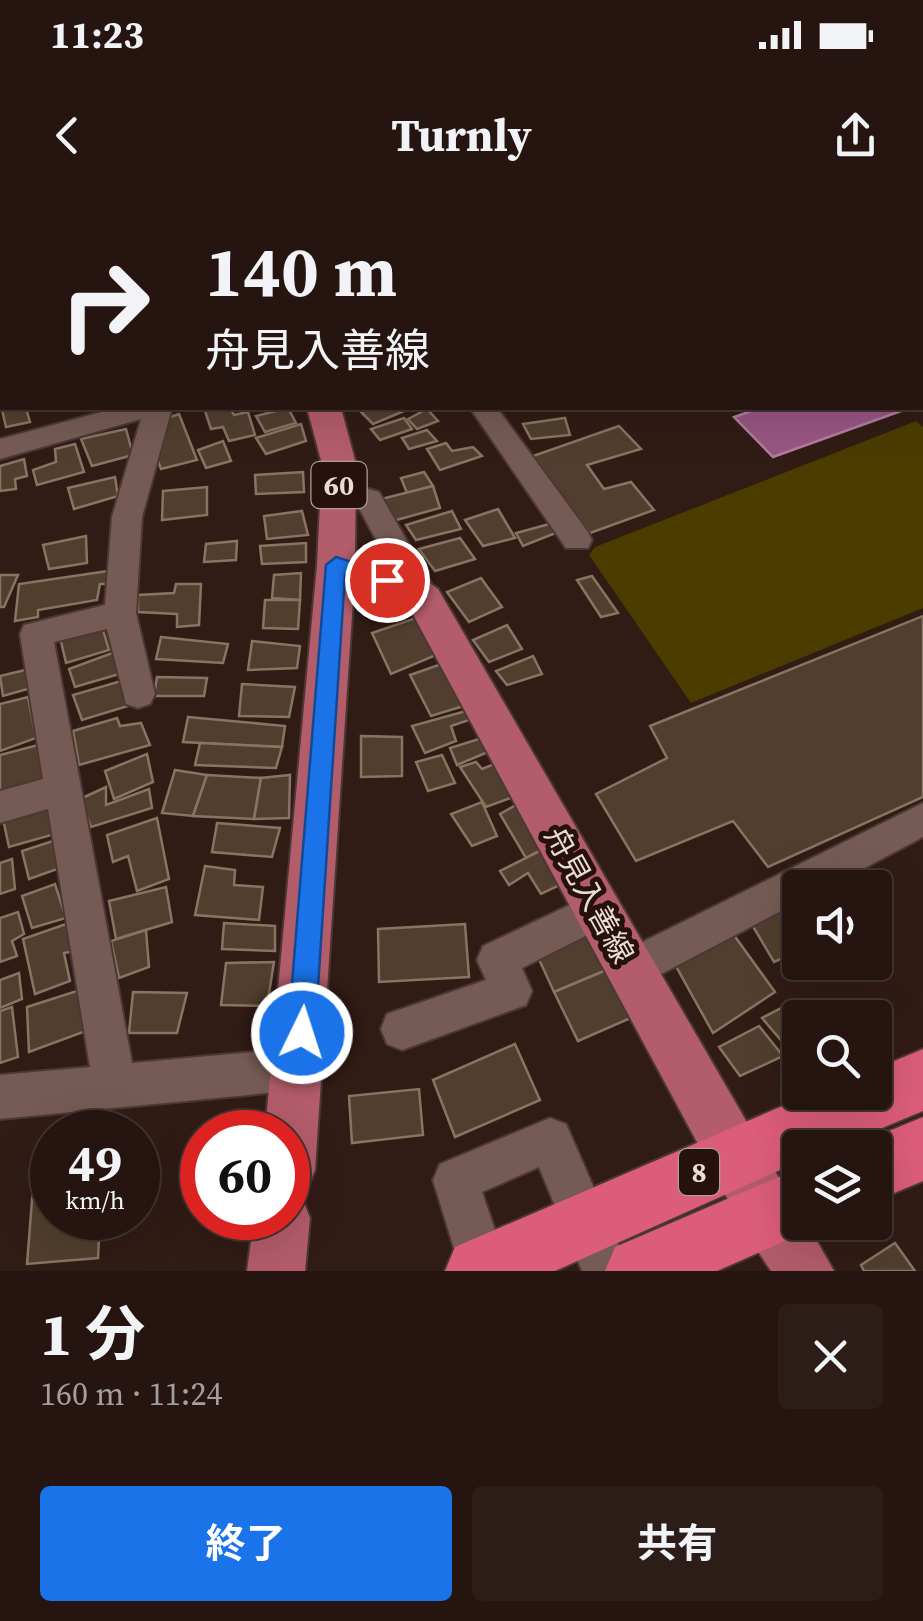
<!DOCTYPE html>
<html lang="ja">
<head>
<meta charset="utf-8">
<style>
	body { margin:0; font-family:"Source Serif 4","Noto Sans JP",serif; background:#2d1d19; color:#f1f3f6; height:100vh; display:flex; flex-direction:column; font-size:38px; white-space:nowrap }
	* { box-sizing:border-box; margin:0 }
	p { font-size:32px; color:#a39e9f }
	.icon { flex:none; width:55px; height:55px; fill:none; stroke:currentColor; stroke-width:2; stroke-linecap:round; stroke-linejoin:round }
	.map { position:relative; height:1071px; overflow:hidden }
	.side { display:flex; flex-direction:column; background:#251410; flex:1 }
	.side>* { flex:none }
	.guide { position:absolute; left:0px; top:0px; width:925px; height:210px; box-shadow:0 10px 40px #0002,0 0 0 2px #423330; background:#251410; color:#f1f3f6; overflow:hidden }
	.controls { position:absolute; left:782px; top:670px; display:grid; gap:20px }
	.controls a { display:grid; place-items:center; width:110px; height:110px; border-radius:10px; background:#251410; box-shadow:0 10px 40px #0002,0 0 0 2px #423330; font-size:50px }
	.speed { position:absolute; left:30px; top:910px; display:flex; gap:20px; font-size:50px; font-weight:700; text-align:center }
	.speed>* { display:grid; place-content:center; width:130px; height:130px; border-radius:50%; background:#251410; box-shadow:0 10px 40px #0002,0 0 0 2px #423330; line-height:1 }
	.speed small { font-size:25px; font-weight:400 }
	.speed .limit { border:15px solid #d22; background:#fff; color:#111 }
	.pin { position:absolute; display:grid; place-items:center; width:85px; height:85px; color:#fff; margin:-42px; border:5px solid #fff; border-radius:50%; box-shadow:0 2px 10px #0007 }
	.me { position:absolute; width:110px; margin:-55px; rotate:4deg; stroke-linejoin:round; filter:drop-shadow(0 0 8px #0008) }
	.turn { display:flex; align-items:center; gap:35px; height:210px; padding:0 40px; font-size:45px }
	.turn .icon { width:130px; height:130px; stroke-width:2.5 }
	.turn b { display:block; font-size:70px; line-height:85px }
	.round { display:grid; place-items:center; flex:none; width:105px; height:105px; border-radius:10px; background:#2d1d19 }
	.headline { display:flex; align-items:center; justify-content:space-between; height:170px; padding:0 40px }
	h1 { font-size:60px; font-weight:700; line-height:75px }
	.cta { display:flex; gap:20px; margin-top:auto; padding:20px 40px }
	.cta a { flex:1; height:115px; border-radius:10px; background:#1a73e8; color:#fff; font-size:40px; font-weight:700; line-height:115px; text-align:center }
	.cta a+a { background:#2d1d19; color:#f1f3f6 }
	.status { display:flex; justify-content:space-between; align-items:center; height:70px; padding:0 50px; background:#251410; direction:ltr }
	.status svg { height:28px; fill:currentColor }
	header { display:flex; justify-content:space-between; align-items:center; height:130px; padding:0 40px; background:#251410; font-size:45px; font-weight:700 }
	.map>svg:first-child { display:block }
	.green { fill:#4c3c00 }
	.water { fill:#985583; stroke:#b17d9c; stroke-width:2.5 }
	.building { fill:#513e2e; stroke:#897462; stroke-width:2.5 }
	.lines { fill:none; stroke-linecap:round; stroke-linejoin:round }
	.minor-casing { stroke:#4b3835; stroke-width:4 }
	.major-casing { stroke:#4b3835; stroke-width:4 }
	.highway-casing { stroke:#4b3835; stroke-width:4 }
	.minor { fill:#755b53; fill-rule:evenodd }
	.major { fill:#b35c6a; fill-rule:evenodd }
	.highway { fill:#dc5d7a; fill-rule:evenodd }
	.route { fill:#1a73e8; stroke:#114b97; stroke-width:2.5 }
	.labels { text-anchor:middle; stroke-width:10; stroke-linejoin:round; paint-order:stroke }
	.shield { fill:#26110c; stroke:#b09e9a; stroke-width:2.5 }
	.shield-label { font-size:28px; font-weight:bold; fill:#ebdbd7 }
	.street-label { font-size:30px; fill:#ebdbd7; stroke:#26110c }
</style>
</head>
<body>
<div class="status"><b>11:23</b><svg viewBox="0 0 49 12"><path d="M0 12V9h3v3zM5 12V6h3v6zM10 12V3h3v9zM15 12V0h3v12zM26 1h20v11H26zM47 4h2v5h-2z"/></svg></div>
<header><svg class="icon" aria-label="back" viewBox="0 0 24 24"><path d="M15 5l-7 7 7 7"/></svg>Turnly<svg class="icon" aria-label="share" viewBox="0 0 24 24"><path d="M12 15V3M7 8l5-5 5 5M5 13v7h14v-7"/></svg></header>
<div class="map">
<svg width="923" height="1071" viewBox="0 0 923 1071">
	<rect width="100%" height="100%" fill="#311b15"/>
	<path class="green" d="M916 221 923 227V408L691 503 589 355 595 347Z"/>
	<path class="water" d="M760 208H902L904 210 773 257 734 217Z"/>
	<g class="building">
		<path d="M2 200V208H26L30 222 6 227 0 201Z"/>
		<path d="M204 208H230L234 215 248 212 255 235 229 241 223 227 211 229Z"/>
		<path d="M288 208 296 223 265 232 256 216Z"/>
		<path d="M357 208H397L402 212 373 224Z"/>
		<path d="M427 209 438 221 417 229 408 219Z"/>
		<path d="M179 214 197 260 161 269 156 256 167 218Z"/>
		<path d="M404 218 412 229 380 240 371 229Z"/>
		<path d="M565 218 570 235 531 239 523 224Z"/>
		<path d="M301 224 306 241 266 254 256 238Z"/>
		<path d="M619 226 641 249 587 265 604 289 631 282 654 310 590 333 530 257Z"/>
		<path d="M126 229 133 255 92 266 81 239Z"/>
		<path d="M427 230 437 241 409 249 402 238Z"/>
		<path d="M223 241 231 261 206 268 198 250Z"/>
		<path d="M446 243 452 251 473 247 482 256 440 270 427 249Z"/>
		<path d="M75 244 84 272 37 285 33 270 56 262 55 249Z"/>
		<path d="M24 259 27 276 15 279 16 289 0 291V266Z"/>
		<path d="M303 272 304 292 256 294 255 275Z"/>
		<path d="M424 272 433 286 407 293 401 278Z"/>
		<path d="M115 277 118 296 74 309 68 288Z"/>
		<path d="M433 286 440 308 393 321 381 299Z"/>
		<path d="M207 287V315L162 320 163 291Z"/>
		<path d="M498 309 515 338 483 346 465 320Z"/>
		<path d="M302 311 308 335 267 339 264 316Z"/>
		<path d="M452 311 461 329 416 340 406 325Z"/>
		<path d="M553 323 558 332 523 346 516 333Z"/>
		<path d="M86 336 87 363 49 369 43 345Z"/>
		<path d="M460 338 475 359 435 371 419 349Z"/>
		<path d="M237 341 236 360 204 362 206 344Z"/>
		<path d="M306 343V362L262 364 260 346Z"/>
		<path d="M108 371 107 384H100L97 400 38 410V417L15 421 19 384Z"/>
		<path d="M301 373 300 400 272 398 274 375Z"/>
		<path d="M0 375H18L4 407H0Z"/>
		<path d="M592 376 618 413 601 417 577 380Z"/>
		<path d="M481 378 502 407 469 422 447 392Z"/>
		<path d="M176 384H201L199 425 177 427V414L138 412V395L174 393Z"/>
		<path d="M265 400H300L298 429 263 428Z"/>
		<path d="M923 416V597L768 667 733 621 636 661 596 594 667 558 650 526Z"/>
		<path d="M419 417 441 453 391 474 372 433Z"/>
		<path d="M507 425 522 449 489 462 473 440Z"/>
		<path d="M102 427 109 450 66 463 60 437Z"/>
		<path d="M161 437 228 444 223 463 156 459Z"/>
		<path d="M252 441 300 446 297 468 248 470Z"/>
		<path d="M115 452 119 474 75 487 69 469Z"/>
		<path d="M533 456 542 474 507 485 496 471Z"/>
		<path d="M447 462 470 504 431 516 410 475Z"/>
		<path d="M29 469 31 488 3 496 0 476Z"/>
		<path d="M157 477 207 478 204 496H154Z"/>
		<path d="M121 481 128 506 82 520 73 495Z"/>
		<path d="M242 484 295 487 289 517 239 516Z"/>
		<path d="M28 497 36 538 0 551V504Z"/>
		<path d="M466 511 469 520 451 526 456 541 425 553 412 526Z"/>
		<path d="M188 517 285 526 282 547 183 542Z"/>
		<path d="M117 518 120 526 141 523 150 545 79 565 73 531Z"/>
		<path d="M361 536 402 537V576L361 577Z"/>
		<path d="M482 538 488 552 457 565 450 548Z"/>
		<path d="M200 543 282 547 276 568 195 565Z"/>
		<path d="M38 545 45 579 0 591V555Z"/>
		<path d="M147 554 153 582 114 599 105 571Z"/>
		<path d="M442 555 455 583 428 591 416 562Z"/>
		<path d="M502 561 521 594 486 607 460 567 476 562 482 569Z"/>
		<path d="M175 570 207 575 193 616 162 613Z"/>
		<path d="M207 575 261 578 254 619 193 616Z"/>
		<path d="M290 575 289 618 254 619 261 578Z"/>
		<path d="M106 587V605L149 589 152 608 91 627 80 599Z"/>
		<path d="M525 600 550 645 526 658 500 614Z"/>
		<path d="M482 602 497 636 472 646 451 614Z"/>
		<path d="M52 605 62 632 9 647 3 619Z"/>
		<path d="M157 618 169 679 137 691 128 656 113 662 107 635Z"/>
		<path d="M217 623 280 628 272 657 212 652Z"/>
		<path d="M59 639 63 667 29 679 22 651Z"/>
		<path d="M546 648 564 683 541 694 528 673 509 685 500 671Z"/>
		<path d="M12 659 15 689 0 694V663Z"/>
		<path d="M860 665 889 699 875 706V688H815Z"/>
		<path d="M205 666 235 670 234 685 263 687 259 720 195 715Z"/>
		<path d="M55 684 66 718 32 728 22 696Z"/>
		<path d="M166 687 172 722 116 739 109 701Z"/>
		<path d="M800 699V751L774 762 751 723Z"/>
		<path d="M18 712 24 734 12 741 17 756 0 762V718Z"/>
		<path d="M69 723 76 751 64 753 70 781 35 794 23 739Z"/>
		<path d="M224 723 275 726V751L222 749Z"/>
		<path d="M465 724 469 777 379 782 378 729Z"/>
		<path d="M146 730 149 767 119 778 111 741Z"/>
		<path d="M597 730 616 766 554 792 537 755Z"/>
		<path d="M731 731 775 792 713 833 672 759Z"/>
		<path d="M274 762 267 806 221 805 226 763Z"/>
		<path d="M616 766 642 813 578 841 554 792Z"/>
		<path d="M19 773 22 799 0 808V780Z"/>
		<path d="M83 789 94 828 29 852 27 807Z"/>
		<path d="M133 792 187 793 177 833H129Z"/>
		<path d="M795 801 804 818H800V846L791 852 762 818Z"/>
		<path d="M12 807 18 857 0 863V811Z"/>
		<path d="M759 826 783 856 740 876 719 847Z"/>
		<path d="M515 844 540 900 455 937 433 880Z"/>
		<path d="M419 889 423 935 352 943 349 896Z"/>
		<path d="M52 959V1018H100L98 1058 27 1064 35 962Z"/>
		<path d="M895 1043 915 1071H864L861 1065Z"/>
	</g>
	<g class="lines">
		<defs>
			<g id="minor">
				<path d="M186 0H208L209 2H187Z"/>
				<path d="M609 0H631L632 2H610Z"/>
				<rect x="877" y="0" width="22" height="2"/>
				<path d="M2 129V147L0 148V130Z"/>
				<path d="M117 208H172L142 317 136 413 155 494 150 504 138 508 126 504 107 429 54 442 132 863 299 848 314 854 320 869 314 884 299 890 0 919V875L90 867 48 609 0 623V591L43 579 20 434 24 425 105 405 112 317 141 219 0 259V239Z"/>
				<path d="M470 208H497L588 332 592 340 588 348H566Z"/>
				<path d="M369 289 379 292 435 390 440 399 435 408 424 411 413 408 354 299 359 292Z"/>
				<path d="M923 603V637L827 688H800V701L644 783 630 788 616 783 610 769 616 755Z"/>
				<path d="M597 692 611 697 617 710 611 723 522 768 532 791 526 805 402 850 387 844 381 829 387 814 486 780 477 760 483 746Z"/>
				<path d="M550 918 566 924 630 1071H582L539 967 482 992 509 1071H461L433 980 440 964Z"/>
			</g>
			<path id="major" d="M307 208H341L356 264 355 357 421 377 438 389 800 1014V1022H806L834 1071H771L747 1035 410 409 393 397 354 385 315 970 307 989 294 995 302 998 310 1018 305 1071H247L254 1018H288V932H265L317 365 322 264Z"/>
			<g id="highway">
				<path d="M923 849V911L834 948H800V961L555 1071H445L455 1047 815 892H875V869Z"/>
				<path d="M923 917V981L875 1001V948L852 946Z"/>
				<path d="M800 968V1022L823 1024 717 1071H605L615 1047Z"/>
			</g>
		</defs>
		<use href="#minor" class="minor-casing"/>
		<use href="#major" class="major-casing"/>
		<use href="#highway" class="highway-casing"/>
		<use href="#minor" class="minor"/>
		<use href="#major" class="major"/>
		<use href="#highway" class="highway"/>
	</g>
	<path class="route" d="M336 357 394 375 397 380 387 388 345 375 315 833 311 842 302 846 292 842 288 833 326 365Z"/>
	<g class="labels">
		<g class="shield">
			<rect x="311.5" y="262" width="55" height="46" rx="8"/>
			<rect x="679" y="949" width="40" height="46" rx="8"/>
		</g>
		<g class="shield-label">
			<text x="339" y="295">60</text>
			<text x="699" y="982">8</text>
		</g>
		<g class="street-label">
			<text transform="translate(589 695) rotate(61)" y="10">舟見入善線</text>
		</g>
	</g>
</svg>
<div class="controls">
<a><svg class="icon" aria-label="sound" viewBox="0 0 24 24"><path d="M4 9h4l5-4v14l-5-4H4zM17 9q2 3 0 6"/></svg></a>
<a><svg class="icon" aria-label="search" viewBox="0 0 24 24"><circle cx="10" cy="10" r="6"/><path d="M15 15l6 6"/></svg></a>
<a><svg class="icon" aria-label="layers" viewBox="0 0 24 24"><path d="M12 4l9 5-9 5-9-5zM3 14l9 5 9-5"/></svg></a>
</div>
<div class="speed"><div>49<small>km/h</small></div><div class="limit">60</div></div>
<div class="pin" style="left:387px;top:380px;background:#d93025"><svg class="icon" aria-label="arrive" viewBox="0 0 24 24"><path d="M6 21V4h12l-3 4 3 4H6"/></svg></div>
<svg class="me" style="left:302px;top:833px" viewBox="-20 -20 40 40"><circle r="17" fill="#1a73e8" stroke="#fff" stroke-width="3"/><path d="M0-11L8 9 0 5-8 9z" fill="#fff"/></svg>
<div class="guide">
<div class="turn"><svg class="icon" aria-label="right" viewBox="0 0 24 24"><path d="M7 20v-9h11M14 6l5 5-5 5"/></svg><div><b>140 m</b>舟見入善線</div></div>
</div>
</div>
<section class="side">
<div class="headline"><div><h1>1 分</h1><p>160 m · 11:24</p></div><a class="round"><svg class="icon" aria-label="close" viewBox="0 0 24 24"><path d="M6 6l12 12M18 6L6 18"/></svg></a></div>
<div class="cta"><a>終了</a><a>共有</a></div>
</section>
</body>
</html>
